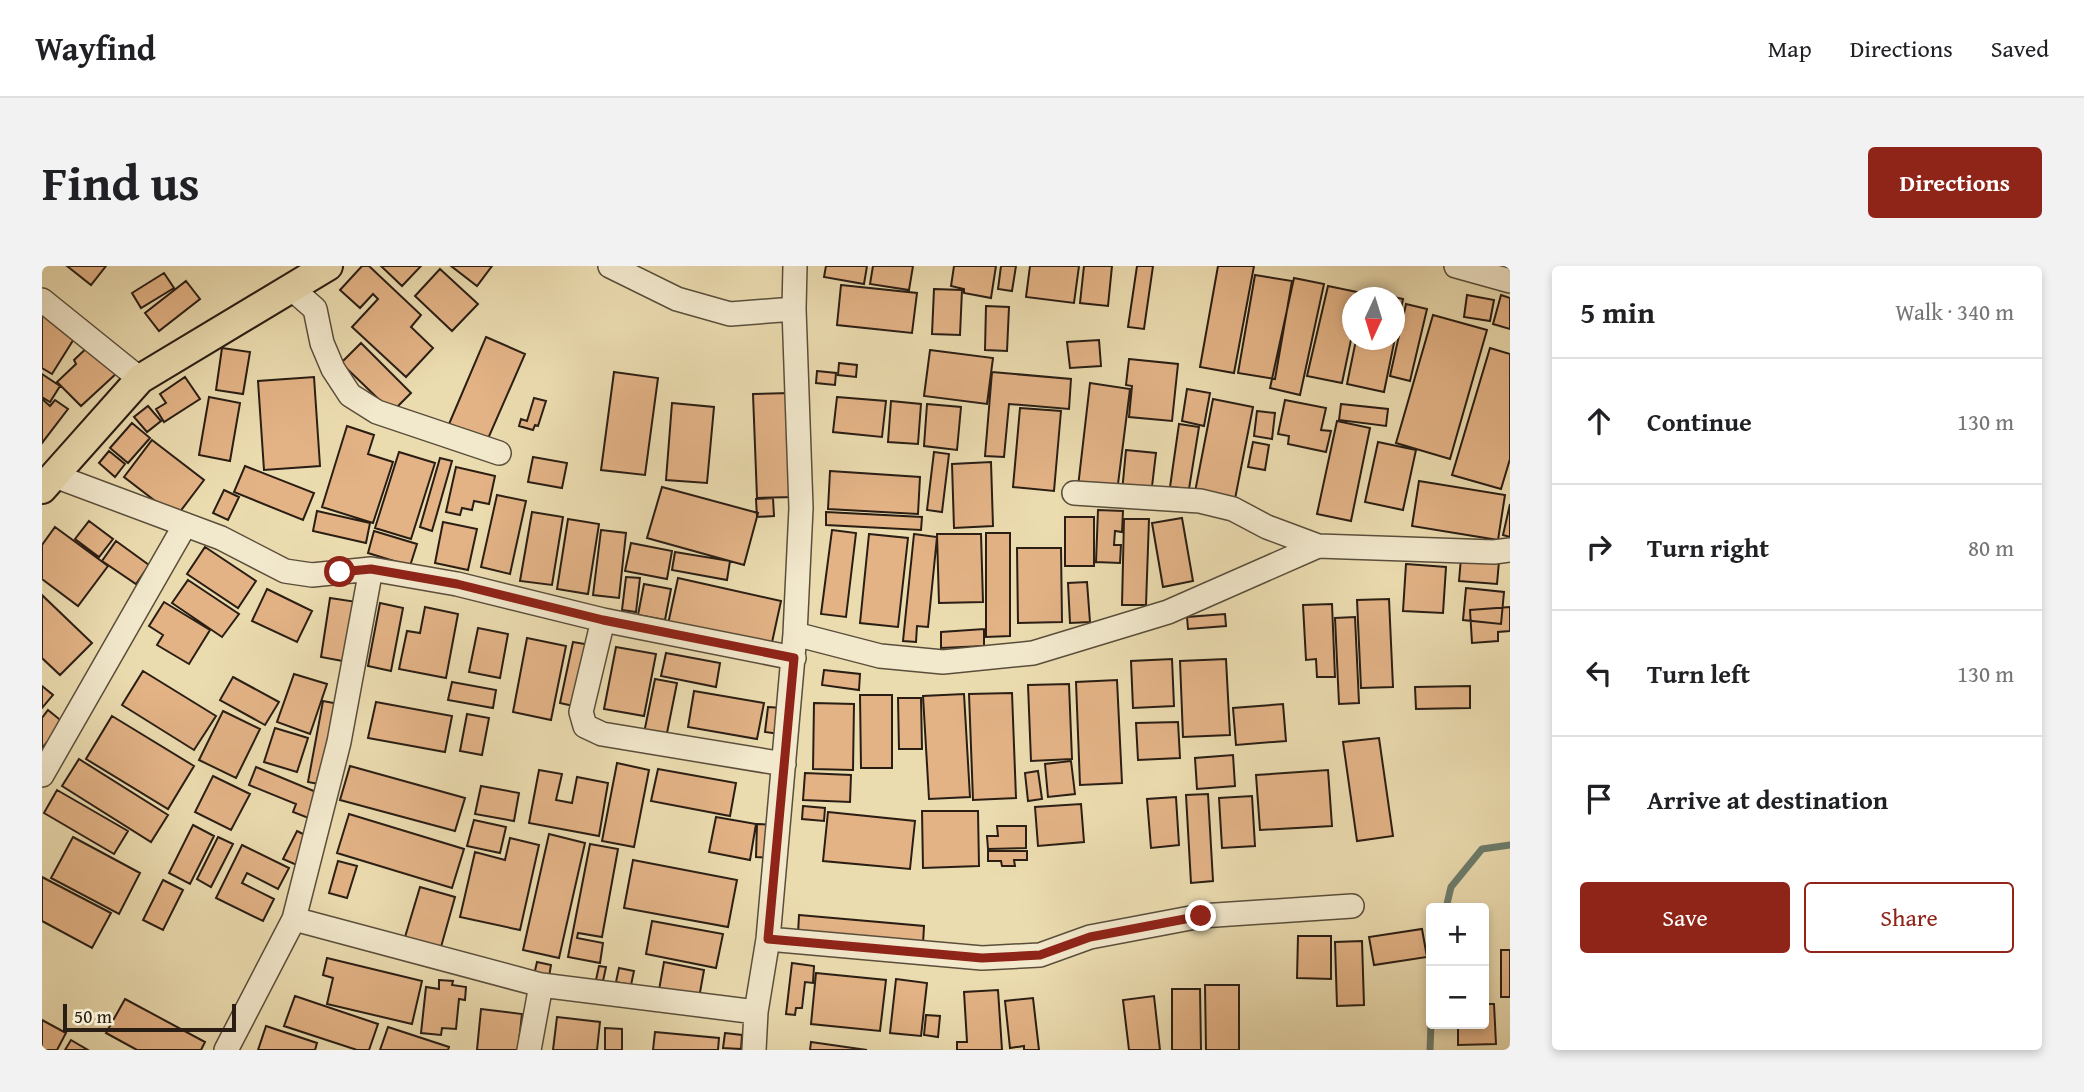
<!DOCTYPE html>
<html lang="en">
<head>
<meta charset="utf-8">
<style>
  :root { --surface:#fff; --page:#f2f2f2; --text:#202124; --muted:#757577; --line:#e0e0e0; --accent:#8f2418 }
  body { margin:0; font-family:"Gentium Book Plus",serif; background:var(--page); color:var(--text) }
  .controls { position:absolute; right:21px; bottom:21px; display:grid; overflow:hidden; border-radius:7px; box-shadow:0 4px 10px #0003 }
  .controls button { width:63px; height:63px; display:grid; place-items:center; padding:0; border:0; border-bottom:2px solid var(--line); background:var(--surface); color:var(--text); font:35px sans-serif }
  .compass { position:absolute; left:1300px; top:21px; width:63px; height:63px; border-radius:50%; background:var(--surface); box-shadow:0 4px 10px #0003; rotate:184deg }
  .scale { position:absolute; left:21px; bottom:18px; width:173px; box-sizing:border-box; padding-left:7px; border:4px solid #2a1e14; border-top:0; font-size:19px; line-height:24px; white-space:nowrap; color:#2a1e14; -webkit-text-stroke:5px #f2e8cc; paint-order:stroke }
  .stop { position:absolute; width:21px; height:21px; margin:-16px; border:5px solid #8f2418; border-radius:50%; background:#fff }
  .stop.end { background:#8f2418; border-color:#fff; box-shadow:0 2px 7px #0008 }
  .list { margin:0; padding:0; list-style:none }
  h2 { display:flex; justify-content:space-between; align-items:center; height:91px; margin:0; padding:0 28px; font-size:30px }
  h2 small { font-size:23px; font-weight:400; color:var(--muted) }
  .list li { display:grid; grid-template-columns:46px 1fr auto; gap:21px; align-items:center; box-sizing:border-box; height:126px; padding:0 28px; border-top:2px solid var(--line) }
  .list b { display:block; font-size:26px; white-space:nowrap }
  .list em { font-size:23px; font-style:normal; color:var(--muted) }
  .actions { display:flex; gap:14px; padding:21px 28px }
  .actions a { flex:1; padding:16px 0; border:2px solid var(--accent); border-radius:7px; text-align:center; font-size:24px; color:var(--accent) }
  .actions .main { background:var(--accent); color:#fff }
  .icon { flex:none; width:38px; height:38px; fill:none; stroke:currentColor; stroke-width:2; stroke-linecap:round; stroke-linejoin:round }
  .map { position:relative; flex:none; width:1468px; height:784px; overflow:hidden; border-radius:7px }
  header { display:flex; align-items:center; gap:42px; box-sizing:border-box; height:98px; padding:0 35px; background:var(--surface); border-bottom:2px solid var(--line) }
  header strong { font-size:33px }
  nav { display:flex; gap:38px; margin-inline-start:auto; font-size:24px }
  .intro { display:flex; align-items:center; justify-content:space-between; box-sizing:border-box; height:168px; padding:0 42px }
  h1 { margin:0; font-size:49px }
  .button { padding:18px 32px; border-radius:7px; background:var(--accent); color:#fff; font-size:24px; font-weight:700 }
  main { display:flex; gap:42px; padding:0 42px }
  aside { flex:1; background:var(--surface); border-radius:7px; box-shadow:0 4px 10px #0003 }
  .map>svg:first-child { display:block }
</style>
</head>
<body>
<header>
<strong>Wayfind</strong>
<nav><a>Map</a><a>Directions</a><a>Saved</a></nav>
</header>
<div class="intro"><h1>Find us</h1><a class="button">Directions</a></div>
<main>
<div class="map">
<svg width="1468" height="784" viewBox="0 0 1468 784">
  <rect width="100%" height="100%" fill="#ebdcb0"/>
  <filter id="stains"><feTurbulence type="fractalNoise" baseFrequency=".00286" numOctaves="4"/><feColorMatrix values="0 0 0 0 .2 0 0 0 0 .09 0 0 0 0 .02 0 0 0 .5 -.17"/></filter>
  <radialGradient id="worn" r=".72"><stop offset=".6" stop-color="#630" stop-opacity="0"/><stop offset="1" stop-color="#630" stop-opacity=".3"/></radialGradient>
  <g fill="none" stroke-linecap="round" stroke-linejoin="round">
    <path stroke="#6d7d6d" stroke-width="7" d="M1404 642 1409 621 1440 583 1468 579
      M1388 784 1389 758"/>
  </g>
  <path fill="#e3b386" stroke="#2a1e14" stroke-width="2" d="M25 0H64L49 19Z
    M320 0H327L379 49 369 61 391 82 364 111 310 61 336 33 331 28 318 42 298 24Z
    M339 0H379L360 20Z
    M409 0H450L435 20Z
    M784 0H825L822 18 782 11Z
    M831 0H871L867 24 828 18Z
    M912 0H954L949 32 922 27V23L909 20Z
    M959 0H974L970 25 956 23Z
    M988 0H1037L1032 37 984 31Z
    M1042 0H1070L1066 40 1038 37Z
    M1095 0H1111L1102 63 1086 61Z
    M1176 0H1212L1192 107 1158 101Z
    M398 3 436 38 410 65 373 30Z
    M122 7 132 22 99 42 90 27Z
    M1213 9 1250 15 1233 113 1196 107Z
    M1252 12 1282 18 1258 129 1228 122Z
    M144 15 158 33 117 65 103 47Z
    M799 19 875 27 870 67 795 59Z
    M1286 20 1320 27 1319 32H1310V69L1300 117 1265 110Z
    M892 23 920 24 918 69 890 68Z
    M1324 25 1361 33 1342 126 1305 118 1314 74H1352V32H1323Z
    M1425 29 1452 34 1448 55 1422 51Z
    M1459 29 1468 32V63L1451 58Z
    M1364 38 1385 43 1368 115 1348 110Z
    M944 40 967 41 965 85 943 84Z
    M0 47 35 68 10 108 0 102Z
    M1391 49 1445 64 1408 193 1354 177Z
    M444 71 483 88 445 175 407 158Z
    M1057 74 1059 100 1028 102 1025 76Z
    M319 77 369 127 350 146 299 97Z
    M49 78 76 106 39 140 15 116 34 98 32 94Z
    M180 82 208 86 201 128 174 124Z
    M1448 82 1468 88V193L1459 223 1410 209Z
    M888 84 951 92 945 138 882 130Z
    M1087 93 1136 98 1130 155 1087 151 1090 120 1084 119Z
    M797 97 815 99 814 111 796 109Z
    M775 105 794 107 793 119 774 117Z
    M572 106 616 112 603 209 559 204Z
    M950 106 1029 113 1027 143 967 138 962 191 943 190Z
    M0 108 18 120 8 136 0 131Z
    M143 111 158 133 122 156 114 143 124 137 118 128Z
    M272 111 278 200 222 204 216 115Z
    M1048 117 1088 123 1075 226 1036 221Z
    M1145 123 1168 127 1162 160 1140 155Z
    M747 127 752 231 715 232 711 128Z
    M167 131 198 137 188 195 157 189Z
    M795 131 844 135 840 171 791 166Z
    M492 132 504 135 496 160 493 159 491 164 477 160 479 153 485 155Z
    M0 133 8 140 13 134 26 143 0 177Z
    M1171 133 1211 141 1193 233 1153 226Z
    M1243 134 1284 142 1279 164 1289 165 1284 186 1246 178 1247 170 1236 168Z
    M849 135 879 138 876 178 846 176Z
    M630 137 672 141 665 217 624 214Z
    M885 138 919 141 915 184 882 180Z
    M1299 138 1346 143 1344 160 1297 154Z
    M106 140 119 155 105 166 92 151Z
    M978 142 1019 145 1012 225 971 221Z
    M1215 145 1233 147 1230 173 1212 170Z
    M1295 155 1328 162 1309 255 1275 248Z
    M90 157 108 172 86 197 68 182Z
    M1137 158 1157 161 1147 223 1128 221Z
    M305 160 332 169 326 188 351 196 331 257 280 241Z
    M110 174 162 214 134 251 82 211Z
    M1211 176 1227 179 1223 204 1206 201Z
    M1336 176 1374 184 1361 244 1323 236Z
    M1084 184 1114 187 1109 229 1080 226Z
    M67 185 83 198 73 211 57 197Z
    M357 186 393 197 369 273 333 262Z
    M892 186 907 188 900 246 885 244Z
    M491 191 525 197 520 222 486 216Z
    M398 192 410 195 390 265 378 261Z
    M949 196 951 260 912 262 910 198Z
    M203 200 272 227 261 254 192 226Z
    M414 201 453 210 447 238 432 235 430 244 420 242 418 249 404 246Z
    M788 205 878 211 876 248 786 243Z
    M1377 215 1463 229 1456 274 1370 260Z
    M620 221 716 247 702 299 605 272Z
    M182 224 197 231 186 254 171 247Z
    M455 229 484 235 468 308 439 301Z
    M731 232 732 250 715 251 714 233Z
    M1468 238V271L1461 269Z
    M1056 244 1081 245 1080 266 1073 265 1072 279H1079L1078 297 1054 296Z
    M275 245 328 257 324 277 271 265Z
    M490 246 521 251 510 319 478 315Z
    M784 246 880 251 879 264 784 259Z
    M1023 251H1052V300H1023Z
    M1140 252 1151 315 1121 321 1110 257Z
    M526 253 557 258 546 328 515 323Z
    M1082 253H1107L1104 339H1080Z
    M47 255 71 273 57 291 33 273Z
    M401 256 435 263 426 304 393 297Z
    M13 261 66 300 36 340 0 313V279Z
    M559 264 584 267 577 332 551 329Z
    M790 264 814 267 804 351 779 348Z
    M332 265 375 278 368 300 326 287Z
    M944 267H968V370L944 371Z
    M827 268 866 272 856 361 818 357Z
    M872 268 895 271 886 361 875 360 874 376 861 375Z
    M895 268H939L941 336 897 337Z
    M74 275 107 299 94 318 60 295Z
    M589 277 630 285 625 313 583 305Z
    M163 281 214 315 196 342 145 308Z
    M975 282H1019L1020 356 976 357Z
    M633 286 688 295 685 314 630 304Z
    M1419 292 1457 295 1455 318 1417 315Z
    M1364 298 1404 301 1401 347 1361 345Z
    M584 311 598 312 594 346 580 344Z
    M636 312 739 335 729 381 626 358Z
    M146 314 197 348 180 371 130 337Z
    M1045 316 1048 356 1028 357 1026 317Z
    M602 318 629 323 623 354 596 349Z
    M1424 322 1462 326 1459 358 1421 354Z
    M225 323 270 345 255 376 210 355Z
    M0 329 50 377 18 409 0 392Z
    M288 332 315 336 306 396 279 391Z
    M1347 333 1351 421 1319 422 1315 334Z
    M122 336 168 364 147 398 115 379 121 369 107 360Z
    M338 337 361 342 349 405 326 400Z
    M1290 338 1293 411H1275L1274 393 1264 394 1261 339Z
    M383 341 416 348 404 412 357 403 365 365 378 367Z
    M1468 341V365L1456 366V375L1430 377 1428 344Z
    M1183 348 1184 360 1146 363 1145 351Z
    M1313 351 1317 437 1297 438 1293 352Z
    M436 362 466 368 458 412 427 406Z
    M942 363V380L899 382V366Z
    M485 372 524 380 509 454 471 446Z
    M531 376 549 379 536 441 518 437Z
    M574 381 614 388 602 450 562 443Z
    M624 387 678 397 674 421 619 410Z
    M1130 393 1132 440 1091 442 1089 395Z
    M1184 393 1188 469 1141 471 1138 395Z
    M782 404 818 408 817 424 780 419Z
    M101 405 174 450 152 484 80 439Z
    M252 408 285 418 268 468 235 456Z
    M191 411 237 436 223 459 178 434Z
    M613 413 635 417 623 477 601 472Z
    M1075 414 1080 517 1038 519 1034 416Z
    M410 416 454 424 451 442 406 434Z
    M1027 418 1030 493 989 495 986 419Z
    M0 420 11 429 0 442Z
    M1428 420V442L1374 443 1373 421Z
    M652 425 722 437 715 473 646 461Z
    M970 427 974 532 931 534 927 428Z
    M922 428 928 531 887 533 881 430Z
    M818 429H850V502H819Z
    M856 432H879L880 483H857Z
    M281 435 297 438 282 519 266 516Z
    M334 436 410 450 403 486 326 472Z
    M772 437 812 438 811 504 771 503Z
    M1241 438 1244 475 1194 479 1191 442Z
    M726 441 740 442 738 468 723 466Z
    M6 444 22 457 0 482V452Z
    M181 445 218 463 194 512 157 494Z
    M425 448 447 452 440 489 418 485Z
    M70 450 152 500 126 543 44 493Z
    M1136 456 1138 492 1096 494 1094 457Z
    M233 462 266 472 255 506 222 496Z
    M1337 472 1351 570 1315 575 1301 476Z
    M1191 489 1193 520 1155 523 1153 492Z
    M37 493 126 549 109 576 20 520Z
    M1029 495 1033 528 1006 531 1003 498Z
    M575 497 607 504 592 581 560 575Z
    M308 500 423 532 413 565 298 534Z
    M214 501 279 528 269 553 251 546 254 538 207 519Z
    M616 503 694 517 688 550 609 535Z
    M497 504 520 508 514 534 530 537 535 511 566 517 557 570 487 557Z
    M1286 504 1290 560 1218 564 1214 509Z
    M996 505 1000 533 986 535 983 507Z
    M763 507 809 509 808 536 761 534Z
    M171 510 208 528 189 564 153 546Z
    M439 520 477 527 472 555 433 548Z
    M15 524 86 565 72 588 2 547Z
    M1166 528 1171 615 1149 617 1144 529Z
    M1210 530 1213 580 1180 582 1177 532Z
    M1134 531 1137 579 1109 582 1105 533Z
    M1039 538 1042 576 996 580 993 541Z
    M761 540 783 542 782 555 760 553Z
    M880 545H936L937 600 881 602Z
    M786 546 873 555 868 603 781 595Z
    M307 548 422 583 410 622 295 587Z
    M674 551 714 558 708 594 667 586Z
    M432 554 464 561 458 587 425 580Z
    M715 558 734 559 732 592 714 591Z
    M151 559 172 570 148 618 127 607Z
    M955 560H984V582L946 583 945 570H956Z
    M255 565 271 573 257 600 241 593Z
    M507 568 543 577 517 692 481 684Z
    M31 571 98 607 77 648 9 612Z
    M176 571 191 578 169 621 155 613Z
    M468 572 497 579 478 664 418 651 433 586 463 594Z
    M548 578 576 583 560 671 536 667 535 672 561 677 558 697 526 691Z
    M200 579 247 602 236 623 205 607 200 617 232 633 221 655 174 632Z
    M946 585H985V594H972L973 600H960L959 595H946Z
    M591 594 695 614 686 661 582 642Z
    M296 595 315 600 305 632 287 627Z
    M0 611 69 647 50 682 0 655Z
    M121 614 141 624 121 664 101 654Z
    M378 621 413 631 399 681 363 671Z
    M757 649 882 660 881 678 756 668Z
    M610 655 681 668 674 702 604 688Z
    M1380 663 1385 691 1332 699 1327 671Z
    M1256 670H1289V713L1255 712Z
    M1320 675 1322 739 1295 740 1293 676Z
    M1459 684H1468V731H1459Z
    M285 692 380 715 370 758 285 738 291 712 281 709Z
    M495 696 509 699 507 711 492 709Z
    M622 696 662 704 657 732 617 724Z
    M750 697 772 700 771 717 763 716 760 742H754L753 749 744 748Z
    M557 700 564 701 561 715 554 714Z
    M577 702 592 705 589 719 574 716Z
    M774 707 844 714 838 765 769 758Z
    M854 713 885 717 879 770 848 767Z
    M397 714 411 715 410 719 424 721 423 734 417 733 414 763 400 762 399 769 379 767 384 721 397 723Z
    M1163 719H1197V784H1164Z
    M1130 723H1158L1159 784H1130Z
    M956 724 960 784H915V776H925L922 726Z
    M253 730 336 758 327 784H315L242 760Z
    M1112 730 1118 784H1087L1081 734Z
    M991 732 997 784H982V780L968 782 963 735Z
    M83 733 163 776 159 784H95L64 767Z
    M1442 738H1452L1454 778 1416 779V758H1442Z
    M439 743 480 748 476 784H435Z
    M884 749 898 750 896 771 882 769Z
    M515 751 558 756 555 784H511Z
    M0 754 24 767 15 784H0Z
    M224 760 275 777 273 784H216Z
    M346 761 407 781 406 784H338Z
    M563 762 580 763V784H563Z
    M613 766 677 772 676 784H611Z
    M683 767 700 769 699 783 681 782Z
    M29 774 46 784H23Z
    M769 776 825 784H768Z"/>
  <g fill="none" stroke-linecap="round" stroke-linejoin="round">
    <g stroke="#5a4e3b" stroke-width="26">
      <path id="minor" d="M568 0 635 33 688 48 752 43
        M1414 0 1468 15
        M249 22 273 43 280 77 291 103 308 129 335 146 457 187
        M0 34 98 113
        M13 210 179 272 243 305 270 309 329 303 415 318 561 354 752 392
        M1032 227 1158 235 1191 243 1225 261 1276 280
        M561 354 539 446 543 460 560 468 742 498
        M753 368 838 390 901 396 991 387 1126 346 1276 280 1452 286 1468 284
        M0 509 143 259
        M252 653 499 719 714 746
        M726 673 940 692 998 689 1048 671 1159 650 1310 640
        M184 784 252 653 297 476 329 303
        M487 784 499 719
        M712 784 714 746 726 673 753 368 759 242 752 43 753 0"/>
    </g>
    <g stroke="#2a1e14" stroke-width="32">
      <path id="major" d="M0 223 98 113 286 0"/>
    </g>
    <use href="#minor" stroke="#f2e8cc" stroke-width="23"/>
    <use href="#major" stroke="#ebdcb0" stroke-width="28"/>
  </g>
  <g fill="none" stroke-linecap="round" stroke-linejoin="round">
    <path stroke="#8f2418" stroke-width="9" d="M298 306 329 303 415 318 561 354 752 392 726 673 940 692 998 689 1048 671 1159 650"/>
  </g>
  <rect width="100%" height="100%" filter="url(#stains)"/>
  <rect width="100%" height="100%" fill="url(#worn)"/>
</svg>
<div class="controls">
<button>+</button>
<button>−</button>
</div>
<svg class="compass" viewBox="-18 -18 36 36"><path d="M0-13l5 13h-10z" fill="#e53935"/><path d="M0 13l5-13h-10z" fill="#757577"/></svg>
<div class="scale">50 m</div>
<div class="stop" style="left:298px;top:306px"></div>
<div class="stop end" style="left:1159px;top:650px"></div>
</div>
<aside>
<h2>5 min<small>Walk · 340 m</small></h2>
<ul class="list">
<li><svg class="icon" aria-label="ahead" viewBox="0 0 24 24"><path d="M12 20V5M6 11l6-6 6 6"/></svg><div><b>Continue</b></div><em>130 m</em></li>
<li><svg class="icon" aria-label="right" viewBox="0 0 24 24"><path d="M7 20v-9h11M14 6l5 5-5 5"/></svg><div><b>Turn right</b></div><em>80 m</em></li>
<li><svg class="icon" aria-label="left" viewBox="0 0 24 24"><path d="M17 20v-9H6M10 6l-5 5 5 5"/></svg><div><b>Turn left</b></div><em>130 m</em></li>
<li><svg class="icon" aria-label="arrive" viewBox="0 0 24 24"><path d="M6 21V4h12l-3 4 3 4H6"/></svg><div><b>Arrive at destination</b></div></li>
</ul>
<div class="actions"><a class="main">Save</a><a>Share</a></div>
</aside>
</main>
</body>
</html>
